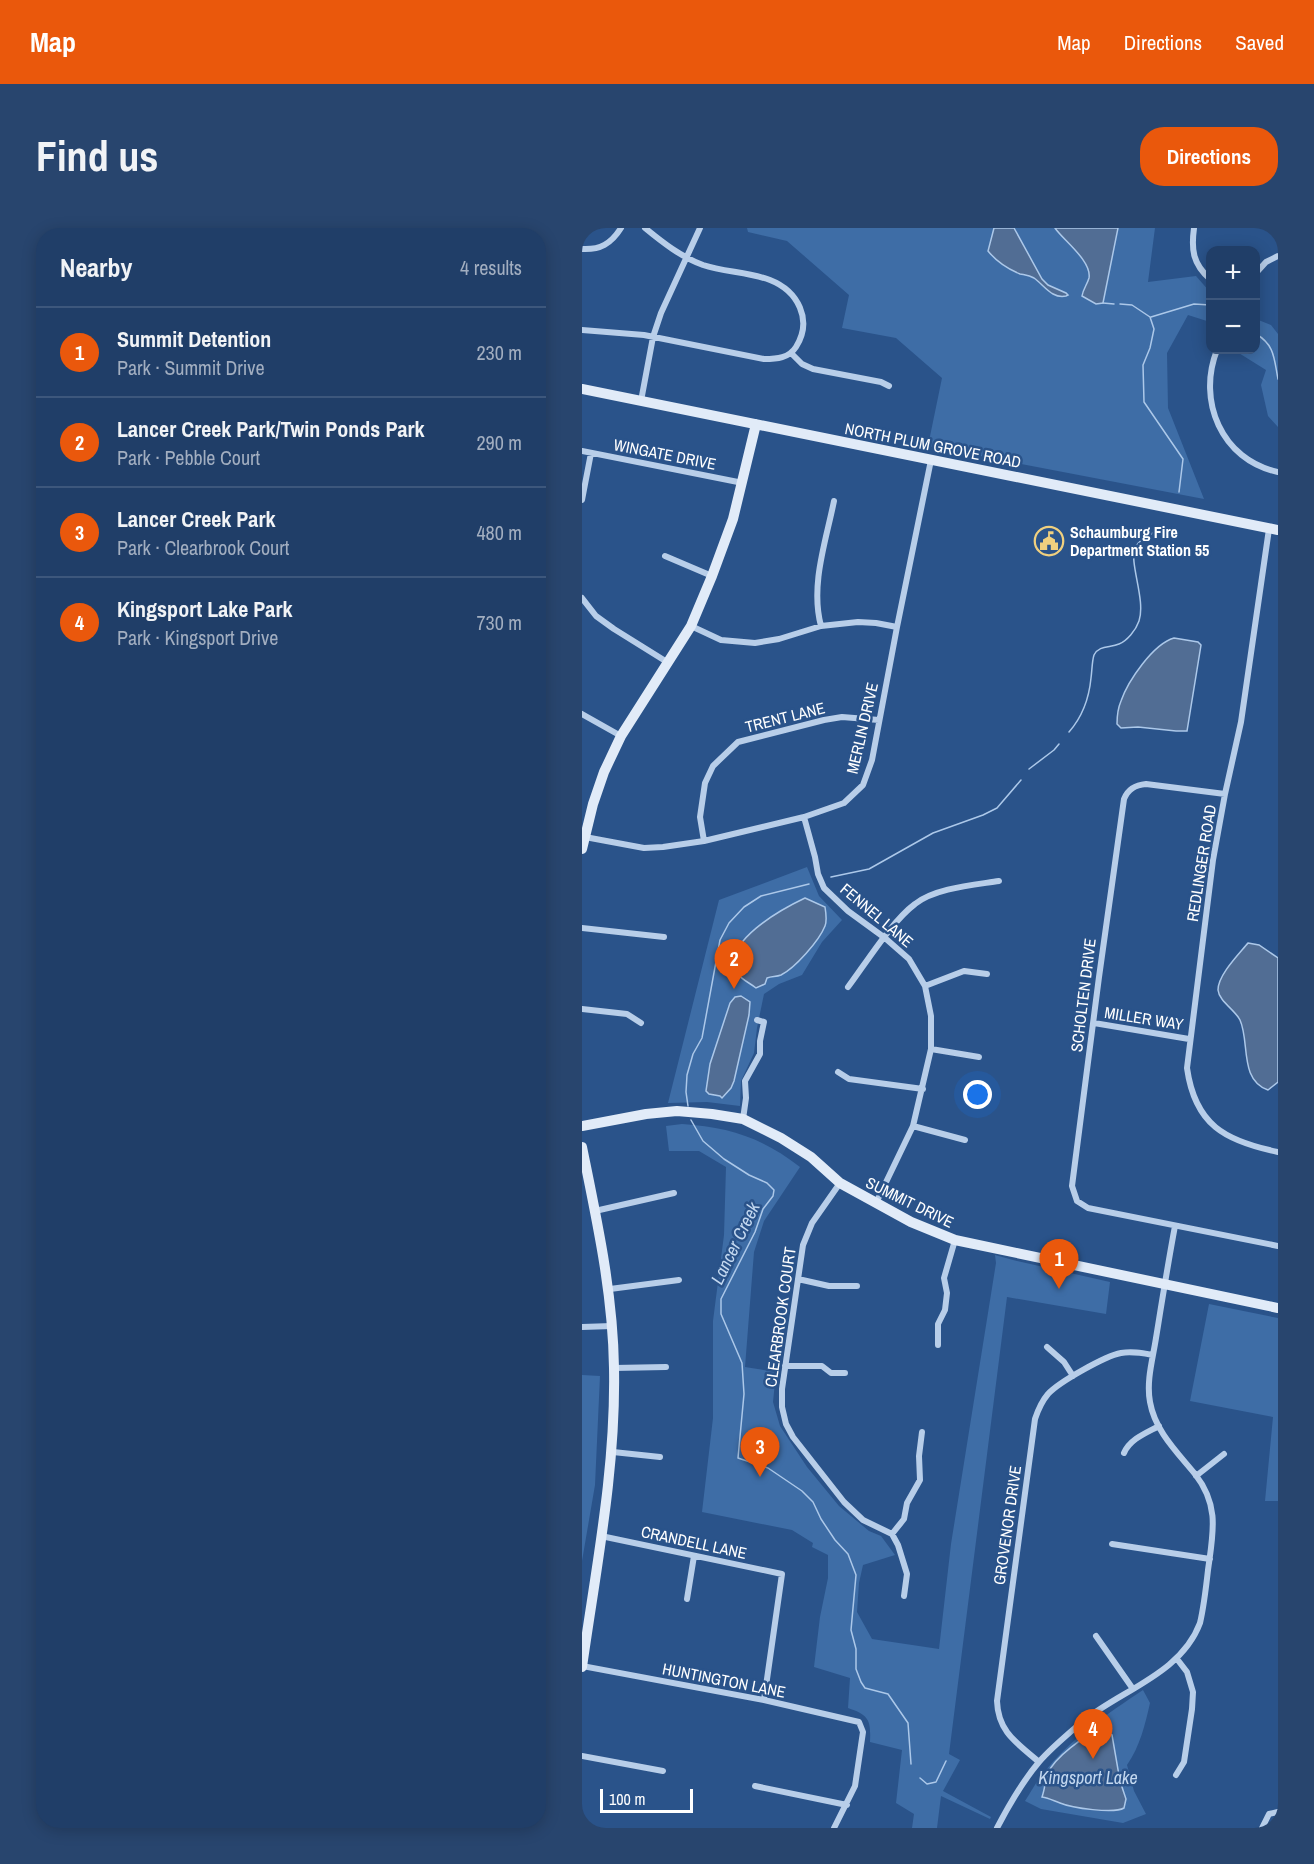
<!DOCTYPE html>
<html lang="en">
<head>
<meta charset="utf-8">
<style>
  :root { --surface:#203e68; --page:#28456e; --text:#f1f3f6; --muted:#a2aec0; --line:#3d577c; --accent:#ea580c }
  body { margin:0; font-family:"Archivo Narrow",sans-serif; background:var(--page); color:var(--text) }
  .controls { position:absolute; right:18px; top:18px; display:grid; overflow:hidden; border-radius:12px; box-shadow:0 3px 15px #0003 }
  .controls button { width:54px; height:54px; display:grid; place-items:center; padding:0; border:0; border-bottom:2px solid var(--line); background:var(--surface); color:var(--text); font:30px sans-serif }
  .scale { position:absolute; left:18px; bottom:15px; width:93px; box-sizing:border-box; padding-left:6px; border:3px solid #fff; border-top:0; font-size:16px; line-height:21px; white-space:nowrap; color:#fff; -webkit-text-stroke:4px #2a538a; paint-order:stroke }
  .you { position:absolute; left:396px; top:867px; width:21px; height:21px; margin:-15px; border:4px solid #fff; border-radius:50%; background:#1a73e8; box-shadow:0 0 0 9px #1a73e833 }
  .badge { display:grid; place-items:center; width:39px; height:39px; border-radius:50%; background:var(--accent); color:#fff; font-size:20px; font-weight:700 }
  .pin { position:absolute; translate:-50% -50px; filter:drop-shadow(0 2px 3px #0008) }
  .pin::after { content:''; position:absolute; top:32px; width:21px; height:18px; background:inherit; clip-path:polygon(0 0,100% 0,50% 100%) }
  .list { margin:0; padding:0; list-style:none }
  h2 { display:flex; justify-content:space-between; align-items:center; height:78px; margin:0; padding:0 24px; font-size:26px }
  h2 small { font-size:20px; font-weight:400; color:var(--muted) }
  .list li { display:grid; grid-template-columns:39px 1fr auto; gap:18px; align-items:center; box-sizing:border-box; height:90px; padding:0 24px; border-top:2px solid var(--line) }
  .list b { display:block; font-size:22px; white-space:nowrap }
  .list p { margin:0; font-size:20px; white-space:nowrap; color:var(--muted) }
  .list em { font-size:20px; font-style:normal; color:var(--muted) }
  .map { position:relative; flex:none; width:696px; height:1600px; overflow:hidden; border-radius:24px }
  header { display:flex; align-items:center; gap:36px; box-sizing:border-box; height:84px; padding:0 30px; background:var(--accent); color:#fff }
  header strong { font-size:28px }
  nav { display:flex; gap:33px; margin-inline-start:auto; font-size:21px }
  .intro { display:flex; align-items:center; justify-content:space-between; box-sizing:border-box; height:144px; padding:0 36px }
  h1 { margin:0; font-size:42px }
  .button { padding:15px 27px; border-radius:24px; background:var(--accent); color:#fff; font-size:21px; font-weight:700 }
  main { display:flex; gap:36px; padding:0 36px }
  aside { flex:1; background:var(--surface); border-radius:24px; box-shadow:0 3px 15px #0003 }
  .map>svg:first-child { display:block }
</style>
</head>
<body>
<header>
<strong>Map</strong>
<nav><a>Map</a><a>Directions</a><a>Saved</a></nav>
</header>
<div class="intro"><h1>Find us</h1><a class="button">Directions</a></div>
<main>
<aside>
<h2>Nearby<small>4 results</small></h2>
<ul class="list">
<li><span class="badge">1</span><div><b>Summit Detention</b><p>Park · Summit Drive</p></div><em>230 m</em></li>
<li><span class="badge">2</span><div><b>Lancer Creek Park/Twin Ponds Park</b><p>Park · Pebble Court</p></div><em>290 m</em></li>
<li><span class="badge">3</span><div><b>Lancer Creek Park</b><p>Park · Clearbrook Court</p></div><em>480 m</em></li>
<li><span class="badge">4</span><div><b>Kingsport Lake Park</b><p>Park · Kingsport Drive</p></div><em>730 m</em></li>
</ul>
</aside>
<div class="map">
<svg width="696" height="1600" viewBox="0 0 696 1600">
  <rect width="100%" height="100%" fill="#2a538a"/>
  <path fill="#3e6da6" d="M165 0H573L566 54 614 48 628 64V94L606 87 585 125 586 180 622 271 346 218 360 150 314 110 260 100 267 67 205 13 166 4Z
    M674 91 689 97 696 106V199L686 188 679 157 684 142 652 122H674Z
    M225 639 237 668 260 692 240 714 220 747 197 756 182 766 175 800 172 825 159 853 158 878 125 874 86 875 137 672Z
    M100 896C147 899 181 910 218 939L182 993 172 1024 163 1139 194 1144 191 1174 198 1198 225 1239 257 1278 287 1303 299 1308 313 1327 281 1337 277 1355 275 1384 290 1411 357 1421 369 1316 414 1035 413 1027 431 1032 528 1054 524 1086 425 1069 367 1526 378 1532 361 1563 409 1589 408 1591 359 1568 355 1600H330L332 1586 314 1575 320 1522 288 1514C289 1492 287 1487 266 1480L268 1450 232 1439 238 1389 246 1350V1327L230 1319 231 1315 210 1302 120 1284 131 1190V1093L142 1007 144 939 117 923H87L84 898Z
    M627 1076 696 1090V1273H683L691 1189 608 1173Z
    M0 1147 18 1148 13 1257 0 1333Z
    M561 1462 568 1475C563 1497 558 1518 545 1537L552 1563 564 1586 541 1595 459 1581 443 1573C449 1564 454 1554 461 1546 488 1511 525 1486 561 1462Z"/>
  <path fill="#516d94" stroke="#acc8e9" stroke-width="1.5" d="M412 0H432L460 51 466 57 484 65 486 67 484 68C470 71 463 58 452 50 447 47 443 47 438 46 426 41 414 33 406 23Z
    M473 0H536L521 75 514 76 500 68C501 61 505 57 507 50 510 33 481 12 473 0Z
    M592 410 616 414 619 417 605 503H594L556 499 539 500 535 496C535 488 536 480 539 473 546 453 571 416 592 410Z
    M223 670 243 679C244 685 245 693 243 698 237 713 213 740 199 747 194 749 190 748 185 750L183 756 174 760C168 755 160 752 156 746 136 715 202 680 223 670Z
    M666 715 677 717 696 730V854L686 862C657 852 668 814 658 792 653 782 637 773 636 762 636 747 657 726 666 715Z
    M159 768 168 774 167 787 152 853 149 860 140 870 138 868 127 866 124 863 128 836 148 775 153 769Z
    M518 1501 526 1504 530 1507 538 1553 544 1571 542 1580C532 1586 490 1580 478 1575 472 1573 467 1570 460 1569 463 1561 463 1552 466 1545 473 1529 502 1508 518 1501Z"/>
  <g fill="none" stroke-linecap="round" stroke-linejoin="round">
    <path stroke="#acc8e9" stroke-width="1.5" d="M521 75 532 76
      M538 76 550 77 568 89 572 101 568 120 561 137 562 174 601 231 597 264
      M569 89 612 76 628 77
      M674 106C693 117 692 131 696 151
      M487 504C501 488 507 471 509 450 510 443 510 433 512 427 517 417 528 420 537 416 545 413 554 402 557 393 564 372 547 335 553 320 558 309 574 305 582 297
      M447 541 472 522 477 516
      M249 649 287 641 351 605 401 587 415 580 439 552
      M106 878 104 864 105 847 111 826 120 810 138 712 147 695 162 679 179 668 227 656
      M109 892 121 913 142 931 167 947 185 955 192 962 191 968 181 981 173 1004 139 1071V1086L160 1135 162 1166 156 1230 186 1240 220 1263 231 1274 239 1291 253 1312 266 1326 274 1347 269 1402 274 1421V1441L279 1454 283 1460 306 1466 326 1495 329 1536
      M338 1550 345 1556 354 1554 364 1533"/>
    <path stroke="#b8cee9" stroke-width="6" d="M612 0C609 22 611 36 628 51
      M0 21C18 22 29 16 39 0
      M674 45 684 34 696 28
      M0 102 62 107 182 131C195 131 207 130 214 119 231 92 216 63 188 52 167 44 142 44 121 37 99 29 80 14 63 0
      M635 122C615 172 639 232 696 244
      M210 126 220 136 231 141 299 154 307 158
      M59 173 71 109 79 85 118 0
      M0 223 161 255
      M0 272 9 225
      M687 301 659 494 643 566 631 632 605 840C613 897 643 913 696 924
      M83 328 130 348
      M0 370 14 388 32 401 85 434
      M109 398 139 412 173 415 197 411 239 398 276 394 294 395 315 399
      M239 398C228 357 244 313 252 273
      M0 486 39 508
      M643 566 564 556C553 557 546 561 542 571L517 749 490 958 495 973 506 980 696 1018
      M222 589 233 629 236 646 242 660 266 683 303 710 327 731 343 758 349 788V821L331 898 294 975
      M3 609 62 620 81 619 122 613 222 589 262 575 281 557 290 532 315 399 349 232
      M122 613 118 589 123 555 131 538 156 514 242 492 260 489 297 492
      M0 700 82 709
      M343 758 382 743 405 746
      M266 759C284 735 310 693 333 676 353 660 392 657 417 653
      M0 781 45 786 59 795
      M512 795 607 811
      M349 821 397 829
      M256 844 267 851 341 861
      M161 891 164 870 163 853 178 826V813L182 794 175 792
      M331 898 383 912
      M258 955 230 995 221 1017 200 1161V1179L204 1196 211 1209 262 1274 281 1292 310 1306 316 1317 325 1346 322 1368
      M13 983 92 965
      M216 1051 247 1058H275
      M28 1061 97 1052
      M0 1099 30 1098
      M356 1117V1096L363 1082 365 1065 362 1050 373 1012
      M465 1119 482 1134 491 1148
      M203 1138H240L249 1145H263
      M32 1140 84 1139
      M31 1224 78 1229
      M542 1225C548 1211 564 1205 577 1198
      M614 1248 642 1226
      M310 1306 322 1291 325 1275 338 1252 337 1228 340 1204
      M19 1308 200 1346 182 1472
      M530 1316 628 1331
      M105 1371 112 1328
      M514 1408 551 1461
      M0 1438 182 1472 277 1494 281 1504 273 1558 252 1600
      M0 1528 81 1543
      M457 1534C435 1515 416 1504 415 1473L453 1191C456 1182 460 1173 466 1166 477 1154 523 1128 539 1125 550 1123 560 1125 571 1127
      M594 1547 602 1534 610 1481 611 1464 605 1444 595 1431
      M173 1558 265 1577
      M415 1600C427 1577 440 1554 457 1534 469 1520 486 1506 500 1494 539 1462 599 1446 618 1395 622 1378 624 1360 626 1342 631 1305 638 1278 613 1246 595 1224 573 1203 568 1174 564 1153 571 1130 574 1110 580 1073 586 1035 593 998
      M680 1600 687 1586 696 1584"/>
    <path stroke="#e1ebf8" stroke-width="10" d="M0 161 696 302
      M0 621 11 576 22 544 39 508 109 398 130 348 151 291 174 196
      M0 898 64 886 95 883 130 886 161 891 199 910 229 929 258 955 329 994 373 1012 696 1080
      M0 919C15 993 31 1065 32 1140 34 1241 14 1340 0 1439"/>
  </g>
  <defs>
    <g id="civic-ring" transform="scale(1.5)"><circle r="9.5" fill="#2a538a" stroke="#f0d07f" stroke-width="1.5"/><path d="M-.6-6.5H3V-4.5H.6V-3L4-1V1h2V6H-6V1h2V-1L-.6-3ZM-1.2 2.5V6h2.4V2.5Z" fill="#f0d07f"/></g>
  </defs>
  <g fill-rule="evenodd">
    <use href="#civic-ring" x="467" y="313"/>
  </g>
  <g text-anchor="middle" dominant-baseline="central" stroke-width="5" stroke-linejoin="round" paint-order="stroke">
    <g font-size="16" fill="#fff" stroke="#2a538a">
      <text transform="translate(351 217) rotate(11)">NORTH PLUM GROVE ROAD</text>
      <text transform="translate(83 226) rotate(11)">WINGATE DRIVE</text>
      <text transform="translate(203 489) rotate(-14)">TRENT LANE</text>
      <text transform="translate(280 500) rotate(-77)">MERLIN DRIVE</text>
      <text transform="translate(619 635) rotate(-81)">REDLINGER ROAD</text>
      <text transform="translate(295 687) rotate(40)">FENNEL LANE</text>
      <text transform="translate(501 767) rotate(-83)">SCHOLTEN DRIVE</text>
      <text transform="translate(562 790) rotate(9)">MILLER WAY</text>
      <text transform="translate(328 974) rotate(26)">SUMMIT DRIVE</text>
      <text transform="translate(198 1089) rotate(-82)">CLEARBROOK COURT</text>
      <text transform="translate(425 1297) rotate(-82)">GROVENOR DRIVE</text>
      <text transform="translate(112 1314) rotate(12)">CRANDELL LANE</text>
      <text transform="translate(142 1452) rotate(11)">HUNTINGTON LANE</text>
    </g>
    <g font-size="16" font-weight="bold" fill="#fff" stroke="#2a538a" text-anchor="start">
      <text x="488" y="304">Schaumburg Fire<tspan x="488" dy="18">Department Station 55</tspan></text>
    </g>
    <g font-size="18" font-style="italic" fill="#c3d8f0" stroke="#2a538a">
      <text transform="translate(153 1015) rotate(-64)">Lancer Creek</text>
      <text x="506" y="1549">Kingsport Lake</text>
    </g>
  </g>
</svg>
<div class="controls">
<button>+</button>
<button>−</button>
</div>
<div class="scale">100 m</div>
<div class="you"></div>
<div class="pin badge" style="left:477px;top:1061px">1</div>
<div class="pin badge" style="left:152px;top:761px">2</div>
<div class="pin badge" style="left:178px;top:1249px">3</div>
<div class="pin badge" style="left:511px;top:1531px">4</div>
</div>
</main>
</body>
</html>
